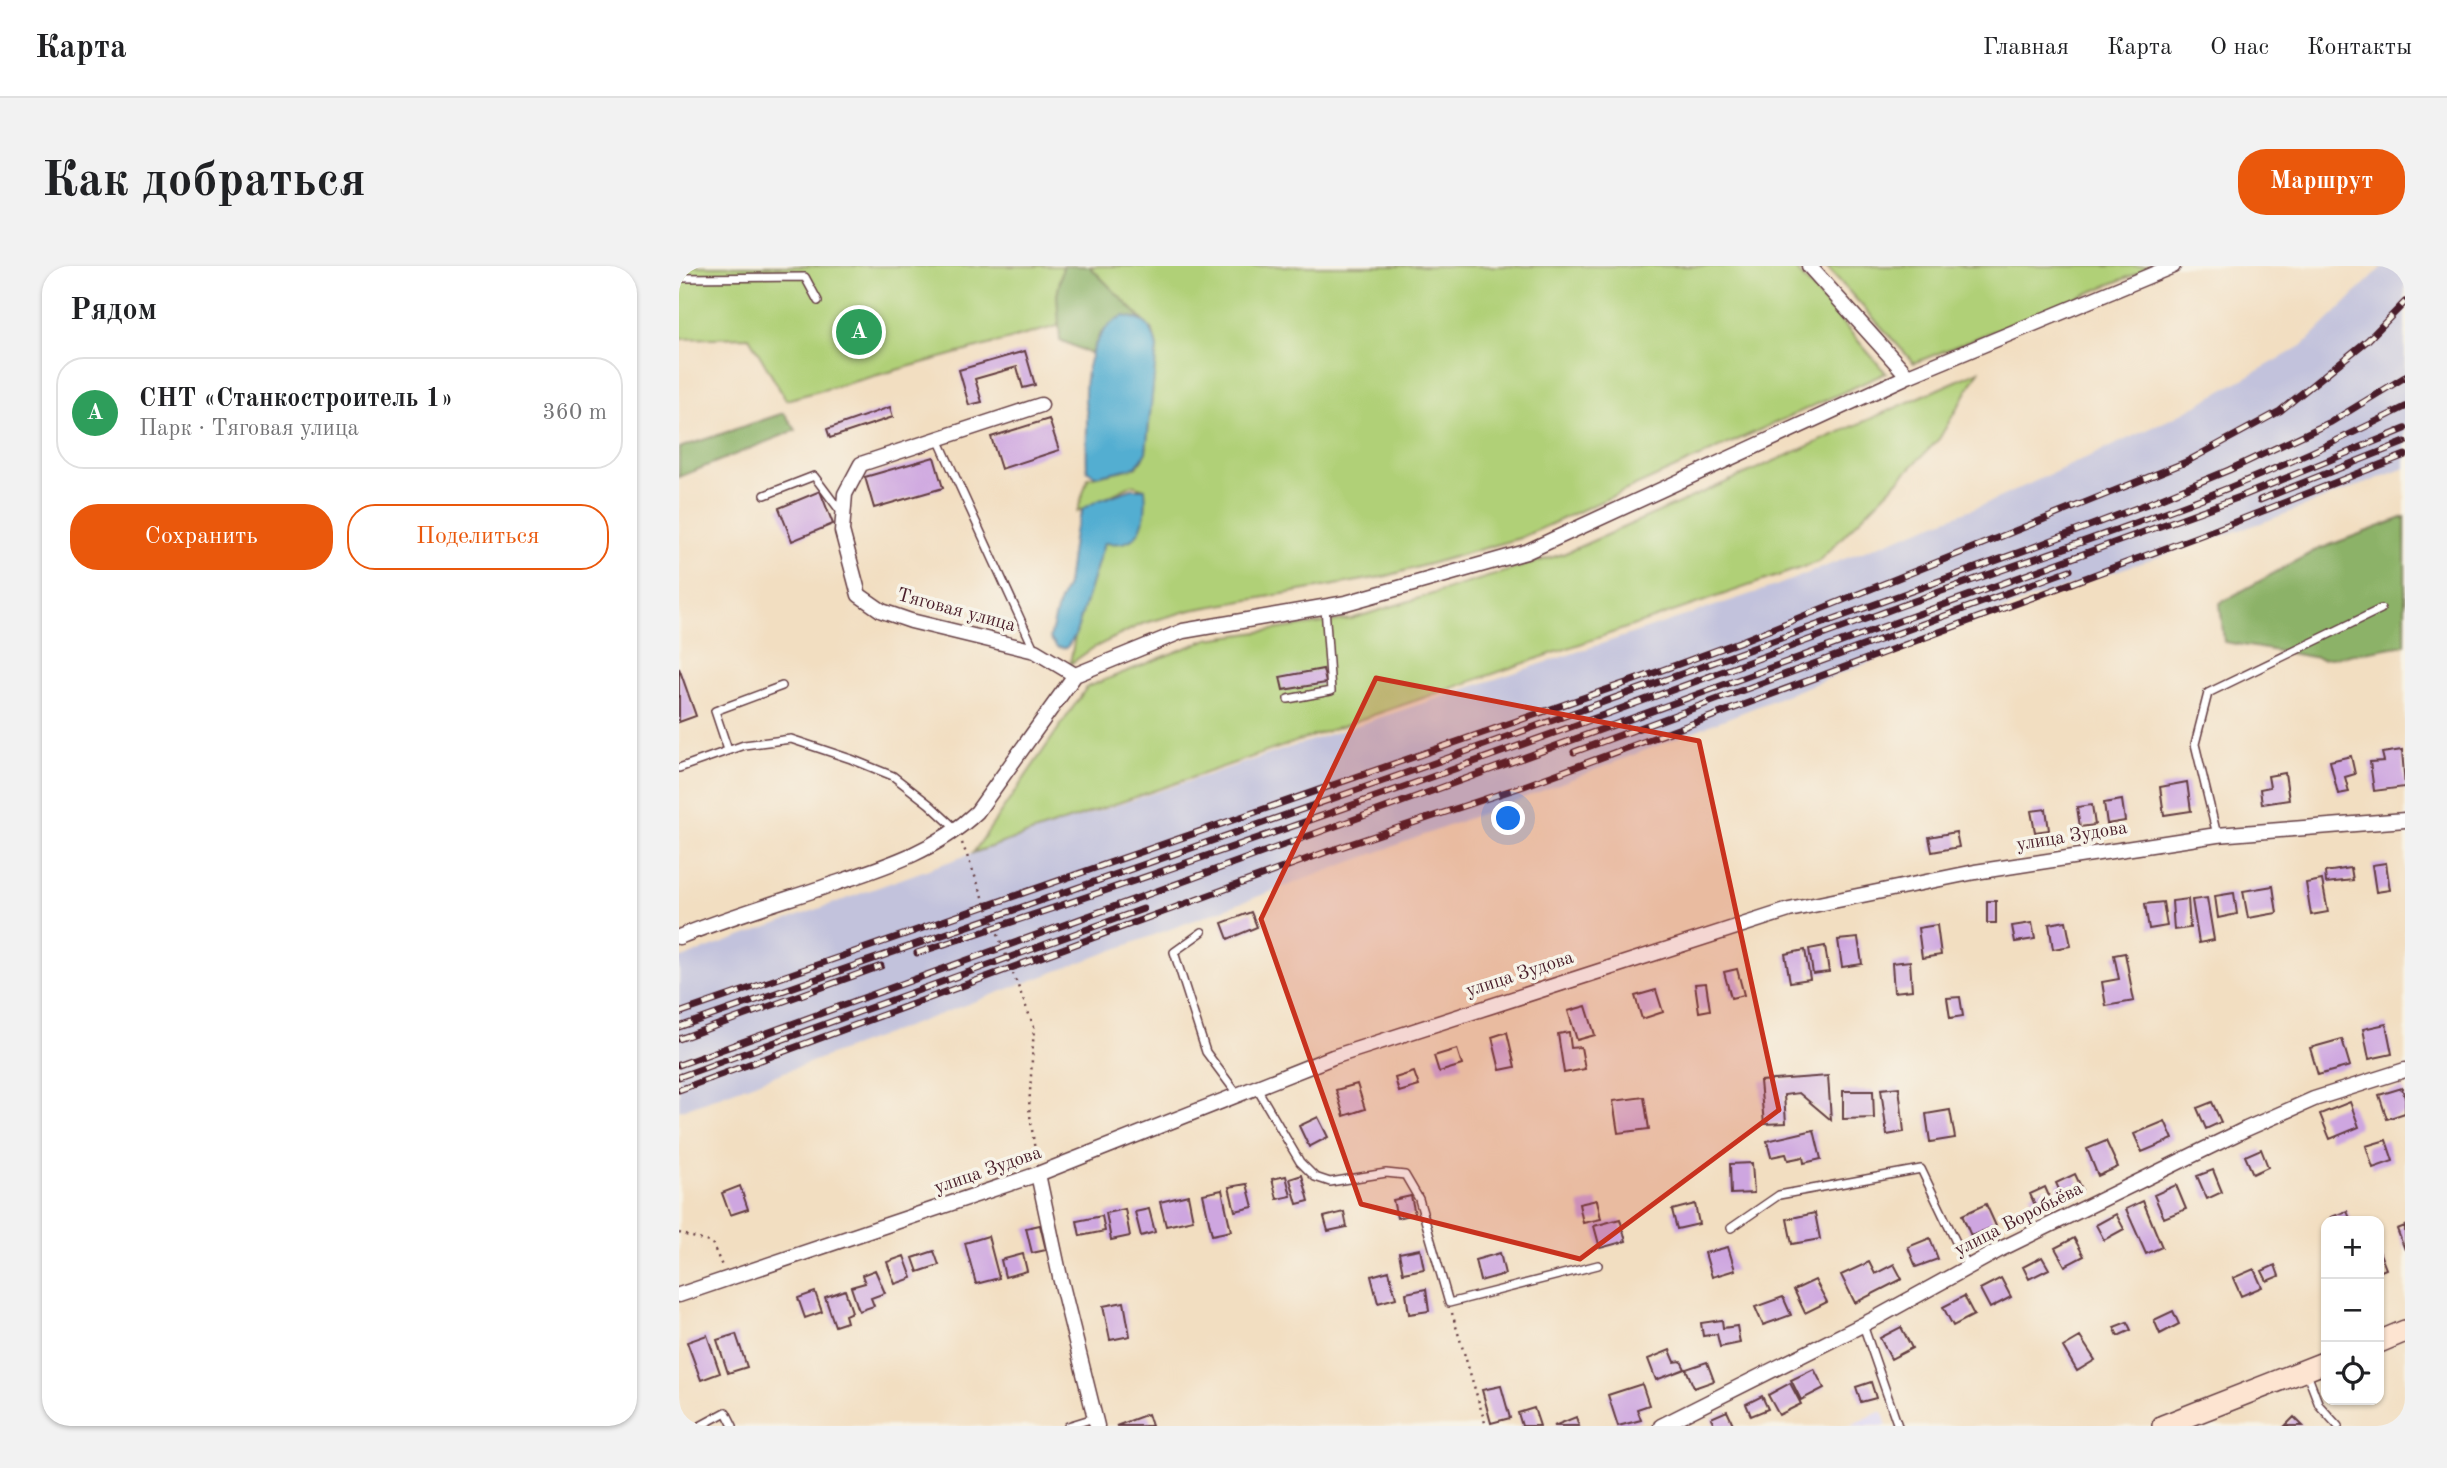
<!DOCTYPE html>
<html lang="ru">
<head>
<meta charset="utf-8">
<style>
  :root { --surface:#fff; --page:#f2f2f2; --text:#202124; --muted:#757577; --line:#e0e0e0; --accent:#ea580c }
  body { margin:0; font-family:"Old Standard TT",serif; background:var(--page); color:var(--text) }
  .controls { position:absolute; right:21px; bottom:21px; display:grid; overflow:hidden; border-radius:14px; box-shadow:0 2px 5px #0004 }
  .controls button { width:63px; height:63px; display:grid; place-items:center; padding:0; border:0; border-bottom:2px solid var(--line); background:var(--surface); color:var(--text); font:35px sans-serif }
  .you { position:absolute; left:830px; top:553px; width:24px; height:24px; margin:-18px; border:5px solid #fff; border-radius:50%; background:#1a73e8; box-shadow:0 0 0 10px #1a73e833 }
  .badge { display:grid; place-items:center; width:46px; height:46px; border-radius:50%; background:var(--accent); color:#fff; font-size:23px; font-weight:700 }
  .pin { position:absolute; translate:-50% -50%; border:4px solid #fff; box-shadow:0 2px 7px #0006 }
  .list { margin:0; padding:0; list-style:none }
  h2 { display:flex; justify-content:space-between; align-items:center; height:91px; margin:0; padding:0 28px; font-size:30px }
  h2 small { font-size:23px; font-weight:400; color:var(--muted) }
  .list li { display:grid; grid-template-columns:46px 1fr auto; gap:21px; align-items:center; box-sizing:border-box; height:112px; margin:0 14px 14px; padding:0 14px; border:2px solid var(--line); border-radius:28px }
  .list b { display:block; font-size:26px; white-space:nowrap }
  .list p { margin:0; font-size:23px; white-space:nowrap; color:var(--muted) }
  .list em { font-size:23px; font-style:normal; color:var(--muted) }
  .actions { display:flex; gap:14px; padding:21px 28px }
  .actions a { flex:1; padding:16px 0; border:2px solid var(--accent); border-radius:28px; text-align:center; font-size:24px; color:var(--accent) }
  .actions .main { background:var(--accent); color:#fff }
  .icon { flex:none; width:38px; height:38px; fill:none; stroke:currentColor; stroke-width:2; stroke-linecap:round; stroke-linejoin:round }
  .map { position:relative; flex:none; width:1726px; height:1160px; overflow:hidden; border-radius:28px }
  header { display:flex; align-items:center; gap:42px; box-sizing:border-box; height:98px; padding:0 35px; background:var(--surface); border-bottom:2px solid var(--line) }
  header strong { font-size:33px }
  nav { display:flex; gap:38px; margin-inline-start:auto; font-size:24px }
  .intro { display:flex; align-items:center; justify-content:space-between; box-sizing:border-box; height:168px; padding:0 42px }
  h1 { margin:0; font-size:49px }
  .button { padding:18px 32px; border-radius:28px; background:var(--accent); color:#fff; font-size:24px; font-weight:700 }
  main { display:flex; gap:42px; padding:0 42px }
  aside { flex:1; background:var(--surface); border-radius:28px; box-shadow:0 2px 5px #0004 }
  .map>svg:first-child { display:block }
</style>
</head>
<body>
<header>
<strong>Карта</strong>
<nav><a>Главная</a><a>Карта</a><a>О нас</a><a>Контакты</a></nav>
</header>
<div class="intro"><h1>Как добраться</h1><a class="button">Маршрут</a></div>
<main>
<aside>
<h2>Рядом<small></small></h2>
<ul class="list">
<li><span class="badge" style="background:#2e9e5b">A</span><div><b>СНТ «Станкостроитель 1»</b><p>Парк · Тяговая улица</p></div><em>360 m</em></li>
</ul>
<div class="actions"><a class="main">Сохранить</a><a>Поделиться</a></div>
</aside>
<div class="map">
<svg width="1726" height="1160" viewBox="0 0 1726 1160">
  <rect width="100%" height="100%" fill="#f7f3e8"/>
  <filter id="ink" filterUnits="userSpaceOnUse"><feTurbulence type="fractalNoise" baseFrequency=".0143" numOctaves="2"/><feDisplacementMap in="SourceGraphic" scale="14" xChannelSelector="R" yChannelSelector="G"/><feConvolveMatrix kernelMatrix="1 2 1 2 8 2 1 2 1" color-interpolation-filters="sRGB"/></filter>
  <filter id="wash" filterUnits="userSpaceOnUse"><feTurbulence type="fractalNoise" baseFrequency=".00686" numOctaves="4" result="noise"/><feDisplacementMap in="SourceGraphic" scale="28" xChannelSelector="R" yChannelSelector="G"/><feGaussianBlur stdDeviation="1.57" result="paint"/><feColorMatrix in="noise" values="0 0 0 0 0 0 0 0 0 0 0 0 0 0 0 0 0 1.4 0 .05"/><feComposite in="paint" operator="in"/></filter>
  <g filter="url(#wash)">
    <rect width="100%" height="100%" fill="#f2dec1"/>
    <path fill="#dcd6f6" d="M1203 1145 1208 1160H1169Z"/>
    <path fill="#c2c2dc" d="M1704 0H1726V202L1585 256 1352 333 834 536 0 845V693L294 587 1099 319 1313 235 1496 151 1623 80Z"/>
    <path fill="#b0d077" stroke="#7d7851" stroke-width="2" d="M0 0H389L379 60 107 134 70 71 0 73Z
      M410 0H1114L1207 107 841 272 708 310 512 344 463 358 414 382 391 398 396 370 425 277H445L466 223 453 219 398 246 409 212 458 201 467 186 478 82 474 65Z
      M1147 0H1477L1235 97Z
      M1300 105 1260 173 1139 296 294 587 408 421 529 373 672 353 884 288Z"/>
    <path fill="#8cb268" stroke="#6b684a" stroke-width="2" d="M384 0H410L463 53 445 50 421 68 412 88 381 74 378 29Z
      M105 147 117 164 0 211V182Z
      M1726 251V379L1645 393 1545 376 1541 337 1635 285Z"/>
    <path fill="#53aed1" stroke="#4e667e" stroke-width="2" d="M445 50C468 54 473 59 478 82L467 186 457 201 416 210 408 204C407 187 408 171 408 155 409 148 406 140 406 133 405 104 415 61 445 50Z
      M453 223H466C468 241 467 273 443 277 437 278 430 277 425 277L396 370 387 382 378 381 371 372 379 340 388 319 395 266 404 243 418 235Z"/>
    <g id="blocks">
      <path fill="#cea6e0" d="M346 85 356 119 344 122 338 101 296 113 303 136 290 139 280 104Z
        M211 141 214 151 151 172 148 163Z
        M370 153 380 184 322 203 312 171Z
        M255 191 264 222 195 242 186 211Z
        M141 225 154 258 113 275 100 242Z
        M0 402 17 450 0 456Z
        M644 403 647 417 604 424 601 411Z
        M1723 484 1726 521 1695 525 1691 496 1705 495 1703 487Z
        M1672 490 1676 508 1666 511 1670 526 1659 528 1651 495Z
        M1606 507 1610 534 1583 538 1581 523 1591 521 1589 510Z
        M1508 516 1512 545 1485 549 1481 521Z
        M1443 534 1446 555 1428 558 1425 537Z
        M1413 539 1416 559 1401 561 1398 541Z
        M1367 543 1370 564 1356 566 1352 545Z
        M1277 566 1280 581 1253 586 1250 571Z
        M1707 597 1711 624 1697 626 1693 599Z
        M1672 602 1674 614 1647 617 1646 606Z
        M1643 614 1649 646 1632 649 1627 617Z
        M1594 620 1598 647 1569 652 1564 625Z
        M1555 627 1558 648 1539 652 1536 630Z
        M1528 632 1535 674 1520 677 1513 634Z
        M1509 633 1511 662 1495 664 1493 635Z
        M1308 635H1317V657H1308Z
        M1484 636 1488 660 1470 663 1466 638Z
        M572 646 578 661 549 673 543 657Z
        M1387 655 1392 680 1374 683 1370 658Z
        M1353 657 1356 673 1336 676 1333 660Z
        M1258 659 1262 689 1243 692 1239 662Z
        M1179 672 1183 698 1163 701 1159 674Z
        M1146 680 1150 706 1134 708 1130 683Z
        M1126 684 1131 713 1111 716 1106 688Z
        M1446 687 1455 735 1427 740 1423 716 1440 713 1435 689Z
        M1231 695 1233 724 1215 726 1213 697Z
        M1058 703 1065 729 1052 732 1045 706Z
        M1027 717 1031 744 1020 746 1016 718Z
        M977 724 984 746 963 753 956 730Z
        M1281 731 1284 750 1271 752 1268 732Z
        M907 740 916 769 898 774 889 745Z
        M1707 758 1713 788 1690 793 1684 763Z
        M828 766 836 801 821 804 813 771Z
        M890 766 892 782 902 781 906 803 885 807 879 768Z
        M1663 773 1671 800 1639 809 1631 782Z
        M778 783 783 799 760 806 755 790Z
        M735 806 740 820 720 826 716 812Z
        M1149 810 1152 854 1120 827 1105 829 1107 857 1085 858 1081 815Z
        M678 818 686 843 665 850 657 824Z
        M1220 821 1225 866 1208 869 1202 823Z
        M1723 822 1726 832V847L1708 853 1700 829Z
        M1164 825H1194L1195 852 1164 853Z
        M965 831 970 863 939 867 934 835Z
        M1533 836 1542 856 1527 863 1518 842Z
        M1671 836 1680 861 1651 873 1641 848Z
        M1271 844 1276 872 1251 876 1247 848Z
        M639 851 649 871 630 881 620 860Z
        M1486 855 1494 873 1463 886 1455 868Z
        M1135 864 1142 893 1125 897 1124 891 1109 894 1107 888 1092 891 1088 875Z
        M1707 874 1714 895 1694 902 1687 880Z
        M1427 875 1439 901 1419 910 1408 883Z
        M1582 883 1589 901 1574 908 1566 890Z
        M340 891 342 895 331 899 330 894Z
        M1073 897 1075 927 1052 928 1051 898Z
        M1534 904 1543 926 1528 933 1518 910Z
        M1396 908 1403 923 1384 932 1377 917Z
        M623 909 630 935 618 938 611 913Z
        M607 910 612 930 598 933 593 913Z
        M568 918 574 941 556 945 550 921Z
        M1497 919 1507 943 1485 952 1475 929Z
        M61 920 69 943 51 949 43 927Z
        M1366 921 1373 937 1358 944 1351 928Z
        M543 924 552 965 533 969 524 928Z
        M509 929 514 954 487 960 481 936Z
        M732 930 736 948 718 952 714 934Z
        M918 934 922 953 904 957 900 938Z
        M1464 935 1483 981 1467 988 1447 943Z
        M1016 938 1020 958 998 963 993 944Z
        M1307 938 1317 960 1292 970 1283 949Z
        M446 943 451 970 432 974 427 947Z
        M470 943 476 966 462 970 456 946Z
        M1668 945 1672 955H1653L1652 951Z
        M665 946 668 961 649 965 645 951Z
        M1136 947 1141 973 1113 978 1108 953Z
        M1437 948 1445 963 1425 974 1417 959Z
        M423 950 426 965 401 970 398 955Z
        M941 953 947 975 921 982 915 960Z
        M361 959 367 984 353 987 347 962Z
        M1726 960V984L1718 963Z
        M309 970 320 1012 297 1018 286 977Z
        M1251 972 1259 993 1237 1001 1229 981Z
        M1395 972 1405 990 1386 1000 1376 982Z
        M1049 981 1056 1004 1033 1011 1026 987Z
        M741 983 745 1003 724 1007 720 987Z
        M255 985 260 999 239 1006 234 992Z
        M1700 985 1707 1003 1700 1006Z
        M821 987 826 1008 801 1015 796 994Z
        M344 988 348 1005 326 1011 322 994Z
        M225 990 233 1012 216 1018 208 996Z
        M1363 991 1370 1003 1350 1013 1344 1001Z
        M1190 996 1196 1008 1215 998 1223 1013 1176 1037 1162 1009Z
        M1596 999 1600 1010 1588 1015 1583 1005Z
        M1575 1003 1583 1021 1562 1030 1554 1012Z
        M196 1004 206 1027 192 1032 195 1040 180 1045 172 1021 186 1017 183 1009Z
        M710 1005 717 1032 699 1037 692 1010Z
        M1322 1012 1332 1031 1311 1042 1301 1023Z
        M1136 1014 1148 1036 1126 1047 1115 1024Z
        M747 1023 750 1045 730 1048 727 1027Z
        M166 1024 173 1046 166 1049 168 1056 156 1060 146 1031Z
        M136 1026 143 1046 126 1052 119 1032Z
        M1285 1030 1295 1049 1274 1060 1264 1041Z
        M1104 1031 1112 1049 1084 1059 1076 1041Z
        M445 1036 451 1070 431 1074 424 1040Z
        M1494 1045 1500 1058 1481 1068 1475 1054Z
        M1043 1054 1044 1062 1058 1060 1061 1077 1041 1081 1038 1068 1024 1070 1022 1057Z
        M1448 1056 1452 1064 1439 1070 1435 1061Z
        M1222 1061 1233 1082 1212 1093 1201 1072Z
        M57 1068 68 1101 49 1107 38 1074Z
        M28 1069 41 1107 22 1114 8 1076Z
        M1401 1071 1416 1094 1398 1105 1384 1081Z
        M991 1084 996 1096 1002 1095 1006 1103 977 1114 969 1093Z
        M1028 1096 1035 1115 1015 1122 1007 1103Z
        M1135 1103 1145 1122 1122 1134 1112 1114Z
        M1192 1116 1197 1132 1182 1136 1177 1121Z
        M1111 1117 1122 1138 1100 1149 1089 1129Z
        M963 1118 970 1139 958 1143 962 1154 939 1160 929 1129Z
        M822 1120 831 1152 812 1157 803 1124Z
        M1083 1130 1089 1143 1072 1150 1067 1138Z
        M855 1142 861 1160H843L839 1147Z
        M1048 1145 1055 1160H1036L1032 1152Z
        M469 1148 473 1160H437Z
        M897 1151 900 1160H875Z
        M1615 1151 1624 1160H1606Z"/>
    </g>
  </g>
  <g filter="url(#ink)">
    <use href="#blocks" fill-opacity="0" stroke="#633c42" stroke-width="2"/>
    <g fill="none" stroke-linecap="round" stroke-linejoin="round">
      <g stroke="#633c42" stroke-width="10">
        <path id="lane" d="M0 12 126 11 139 35
          M259 173 356 385
          M86 229 135 210 162 246
          M609 433 652 425 646 341
          M49 484 36 445 103 420
          M0 502 65 479 112 473 172 493 214 510 250 538 278 564
          M1538 569 1516 478 1529 427 1702 343
          M523 666 495 686 527 786 559 829
          M577 821 621 896 636 911 651 916 707 907 726 909 740 933 770 1037 919 999
          M1052 962 1100 929 1242 903 1289 1001
          M1184 1059 1219 1160
          M1627 1105 1640 1139 1659 1160
          M21 1160 47 1146 54 1160
          M389 1160 415 1152"/>
      </g>
      <g stroke="#633c42" stroke-width="17">
        <path id="street" d="M1130 0 1229 110
          M362 139 182 198 166 228 163 265 180 329 203 345 232 355 356 385 396 409
          M0 671C51 650 104 635 157 617 208 600 258 584 298 546L396 409 504 365 667 337 847 286 1229 110 1494 0
          M359 908 381 1011 418 1160
          M0 1029 359 908 654 791 1110 644 1296 606 1538 569 1726 554
          M982 1160 1197 1052 1322 983 1567 863 1635 833 1726 804"/>
      </g>
      <g stroke="#633c42" stroke-width="24">
        <path id="secondary" d="M1700 1076 1726 1065
          M1484 1160 1647 1096"/>
      </g>
      <path stroke="#633c42" stroke-width="2.5" stroke-dasharray="2 5" stroke-linecap="butt" d="M283 577 355 761 350 842 357 892
        M0 967 33 977 43 1000
        M773 1047 807 1160"/>
      <use href="#lane" stroke="#fff" stroke-width="7"/>
      <use href="#street" stroke="#fff" stroke-width="14"/>
      <use href="#secondary" stroke="#fde4d1" stroke-width="21"/>
      <g stroke="#4a1f2b" stroke-width="7">
        <path id="rail" d="M1581 234 1726 176
          M895 486 1391 304
          M238 687C562 582 881 466 1200 348 1317 304 1437 267 1552 221 1611 197 1669 170 1726 141
          M0 747 964 411 1060 376 1507 196 1601 145 1689 74 1726 36
          M0 761 744 501 1363 278 1468 238 1550 204 1652 156 1726 111
          M0 773 202 700
          M0 799 1561 231 1726 163
          M0 811 464 643
          M0 824 650 585 845 520 1533 265 1726 189"/>
      </g>
      <use href="#rail" stroke="#f7f3e8" stroke-width="4.5" stroke-dasharray="13" stroke-linecap="butt"/>
    </g>
  </g>
  <path fill="#c8321e" fill-opacity="0.2" stroke="#c8321e" stroke-width="5" stroke-linejoin="round" d="M697 412 1020 475 1100 844 901 993 682 938 582 653Z"/>
  <g text-anchor="middle" dominant-baseline="central" stroke-width="7" stroke-linejoin="round" paint-order="stroke">
    <g font-size="19" fill="#4a1f2b" stroke="#f7f3e8">
      <text transform="translate(277 345) rotate(15)">Тяговая улица</text>
      <text transform="translate(1393 571) rotate(-9)">улица Зудова</text>
      <text transform="translate(841 709) rotate(-18)">улица Зудова</text>
      <text transform="translate(309 905) rotate(-19)">улица Зудова</text>
      <text transform="translate(1340 954) rotate(-27)">улица Воробьёва</text>
    </g>
  </g>
</svg>
<div class="controls">
<button>+</button>
<button>−</button>
<button><svg class="icon" aria-label="locate" viewBox="0 0 24 24"><circle cx="12" cy="12" r="6"/><path d="M12 2v4M12 18v4M2 12h4M18 12h4"/></svg></button>
</div>
<div class="you"></div>
<div class="pin badge" style="left:180px;top:66px;background:#2e9e5b">A</div>
</div>
</main>
</body>
</html>
